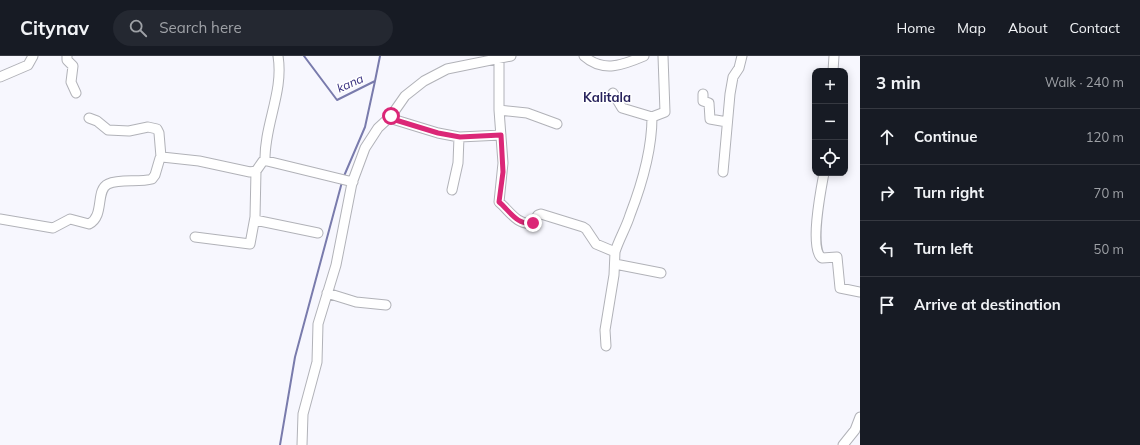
<!DOCTYPE html>
<html lang="en">
<head>
<meta charset="utf-8">
<style>
  :root { --surface:#171b24; --page:#242831; --text:#f1f3f6; --muted:#9ea1a6; --line:#363941 }
  body { margin:0; font-family:Mulish,sans-serif; background:var(--page); color:var(--text) }
  .controls { position:absolute; right:12px; top:12px; display:grid; overflow:hidden; border-radius:8px; box-shadow:0 2px 10px #0003 }
  .controls button { width:36px; height:36px; display:grid; place-items:center; padding:0; border:0; border-bottom:1px solid var(--line); background:var(--surface); color:var(--text); font:20px sans-serif }
  .stop { position:absolute; width:12px; height:12px; margin:-9px; border:3px solid #db2777; border-radius:50%; background:#fff }
  .stop.end { background:#db2777; border-color:#fff; box-shadow:0 1px 4px #0008 }
  .list { margin:0; padding:0; list-style:none }
  h2 { display:flex; justify-content:space-between; align-items:center; height:52px; margin:0; padding:0 16px; font-size:17px }
  h2 small { font-size:13px; font-weight:400; color:var(--muted) }
  .list li { display:grid; grid-template-columns:26px 1fr auto; gap:12px; align-items:center; box-sizing:border-box; height:56px; padding:0 16px; border-top:1px solid var(--line) }
  .list b { display:block; font-size:15px; white-space:nowrap }
  .list em { font-size:13px; font-style:normal; color:var(--muted) }
  .icon { flex:none; width:22px; height:22px; fill:none; stroke:currentColor; stroke-width:2; stroke-linecap:round; stroke-linejoin:round }
  .map { position:relative; flex:none; width:860px; height:389px; overflow:hidden }
  header { display:flex; align-items:center; gap:24px; box-sizing:border-box; height:56px; padding:0 20px; background:var(--surface); border-bottom:1px solid var(--line) }
  header strong { font-size:19px }
  nav { display:flex; gap:22px; margin-inline-start:auto; font-size:14px }
  .search { width:280px; height:36px; background:var(--page); display:flex; align-items:center; gap:10px; box-sizing:border-box; padding:0 14px; border-radius:22px; color:var(--muted); font-size:15px }
  main { display:flex }
  aside { flex:1; background:var(--surface) }
  .map>svg:first-child { display:block }
</style>
</head>
<body>
<header>
<strong>Citynav</strong>
<div class="search"><svg class="icon" aria-label="search" viewBox="0 0 24 24"><circle cx="10" cy="10" r="6"/><path d="M15 15l6 6"/></svg>Search here</div>
<nav><a>Home</a><a>Map</a><a>About</a><a>Contact</a></nav>
</header>
<main>
<div class="map">
<svg width="860" height="389" viewBox="0 0 860 389">
  <rect width="100%" height="100%" fill="#f7f7fe"/>
  <g fill="none" stroke-linecap="round" stroke-linejoin="round">
    <path stroke="#797bac" stroke-width="2" d="M304 0 337 44 375 25 380 0
      M344 120 365 71 375 25
      M280 389 295 301 342 126"/>
    <g stroke="#b1b2b8" stroke-width="11">
      <path id="minor" d="M67 0V4L73 10 71 26 76 37
        M584 0C603 17 623 9 644 0
        M499 2V54L503 107 499 146C509 154 517 170 533 167L538 159 541 158 583 171 586 173 596 188 615 196 614 219 605 274 606 290
        M833 15 834 0
        M0 21 28 9 33 0
        M613 37 622 52 652 61
        M703 38V45L709 47 710 63 727 66
        M499 54 527 57 557 68
        M89 62 97 65 108 74 129 75 148 71 157 73 159 77 161 101
        M389 62 438 77 459 81 458 107 452 134
        M460 81 501 79
        M265 105C264 69 284 36 278 0
        M723 116 730 38 733 21 739 12 742 0
        M824 117C821 133 809 194 822 202L837 201 840 232 860 236
        M0 163 53 172 70 163 89 168C105 160 95 134 108 128 121 122 138 127 152 123L155 119 160 102 162 101 199 105 250 116 256 115 263 105H267L353 126
        M255 164 318 177
        M195 181 250 188 255 161 256 115
        M615 196C619 183 626 172 630 159 642 128 652 95 652 61L665 56 663 0
        M615 208 661 217
        M327 237 356 246 386 249
        M302 389 303 358 317 306 318 268 336 209 352 127 365 92 378 72 391 60 405 40 424 25 447 13 511 0
        M843 389 855 374 860 361"/>
    </g>
    <use href="#minor" stroke="#fff" stroke-width="9"/>
  </g>
  <g fill="none" stroke-linecap="round" stroke-linejoin="round">
    <path stroke="#db2777" stroke-width="5" d="M391 60 389 62 438 77 460 81 501 79 503 116 499 146C509 154 517 170 533 167"/>
  </g>
  <g text-anchor="middle" dominant-baseline="central" stroke-width="3" stroke-linejoin="round" paint-order="stroke">
    <g font-size="12" font-style="italic" fill="#362e7f" stroke="#fff">
      <text transform="translate(350 27) rotate(-24)">kana</text>
    </g>
    <g font-size="13" font-weight="bold" fill="#27225c" stroke="#fff">
      <text x="607" y="41">Kalitala</text>
    </g>
  </g>
</svg>
<div class="controls">
<button>+</button>
<button>−</button>
<button><svg class="icon" aria-label="locate" viewBox="0 0 24 24"><circle cx="12" cy="12" r="6"/><path d="M12 2v4M12 18v4M2 12h4M18 12h4"/></svg></button>
</div>
<div class="stop" style="left:391px;top:60px"></div>
<div class="stop end" style="left:533px;top:167px"></div>
</div>
<aside>
<h2>3 min<small>Walk · 240 m</small></h2>
<ul class="list">
<li><svg class="icon" aria-label="ahead" viewBox="0 0 24 24"><path d="M12 20V5M6 11l6-6 6 6"/></svg><div><b>Continue</b></div><em>120 m</em></li>
<li><svg class="icon" aria-label="right" viewBox="0 0 24 24"><path d="M7 20v-9h11M14 6l5 5-5 5"/></svg><div><b>Turn right</b></div><em>70 m</em></li>
<li><svg class="icon" aria-label="left" viewBox="0 0 24 24"><path d="M17 20v-9H6M10 6l-5 5 5 5"/></svg><div><b>Turn left</b></div><em>50 m</em></li>
<li><svg class="icon" aria-label="arrive" viewBox="0 0 24 24"><path d="M6 21V4h12l-3 4 3 4H6"/></svg><div><b>Arrive at destination</b></div></li>
</ul>
</aside>
</main>
</body>
</html>
